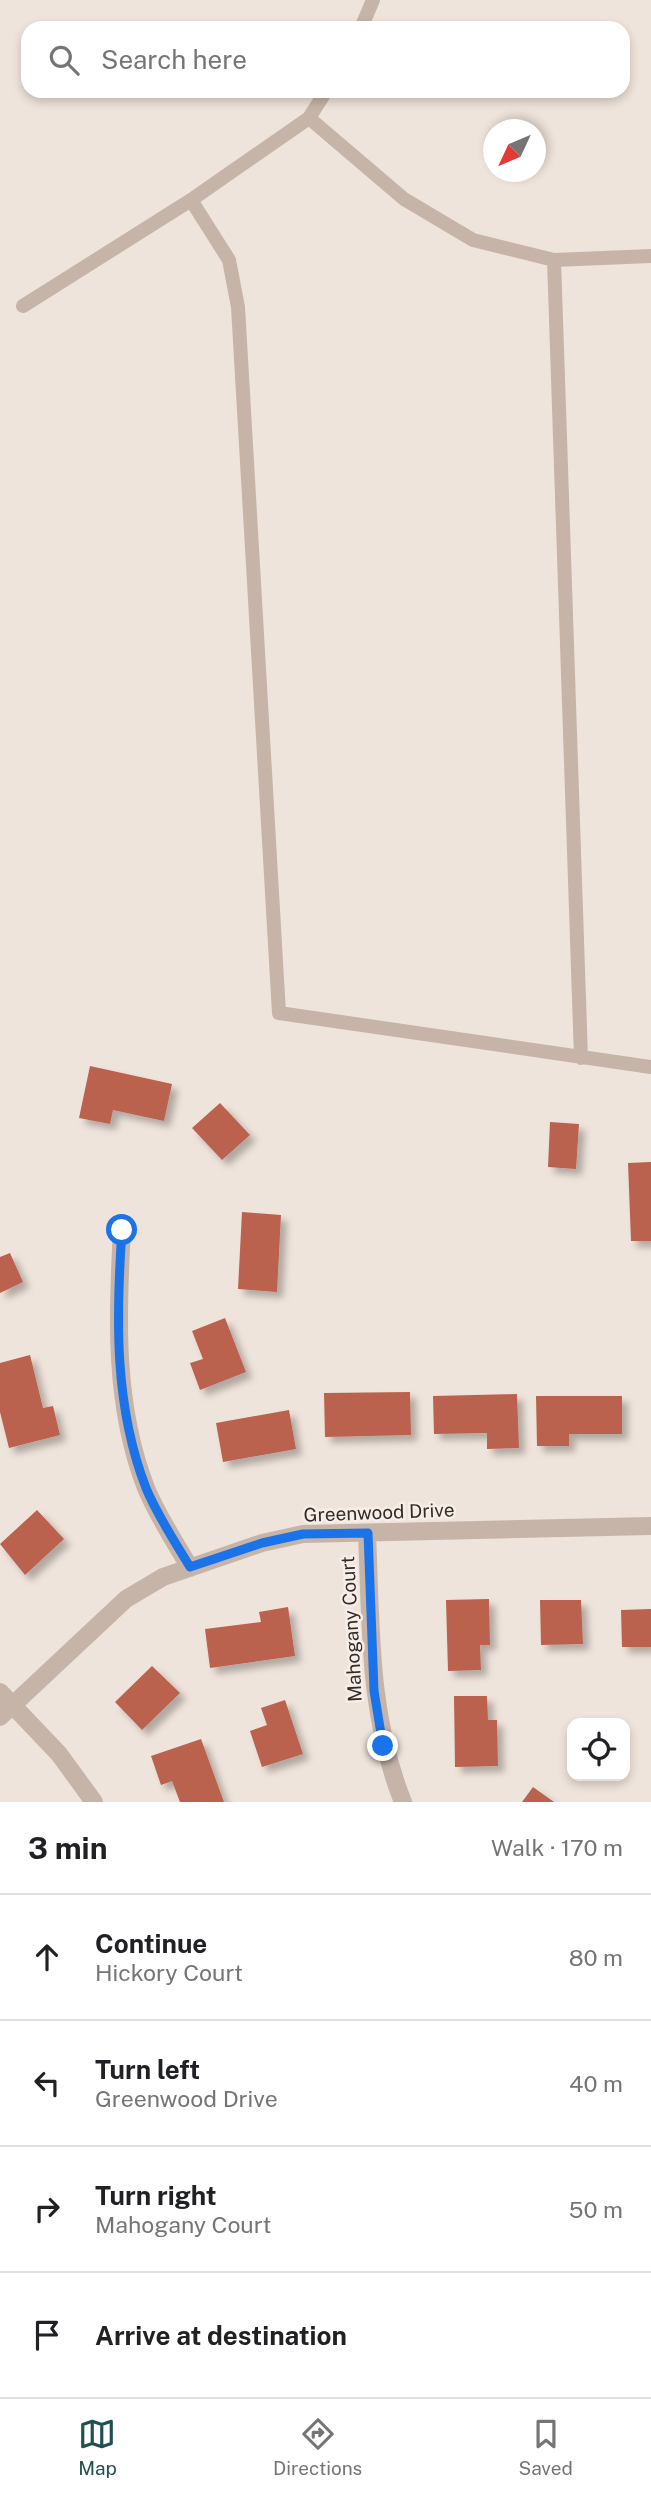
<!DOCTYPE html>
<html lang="en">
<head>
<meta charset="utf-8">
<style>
  :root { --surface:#fff; --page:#f2f2f2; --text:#202124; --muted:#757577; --line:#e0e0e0; --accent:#215051 }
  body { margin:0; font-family:"Public Sans",sans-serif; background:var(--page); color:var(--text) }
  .controls { position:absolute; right:21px; bottom:21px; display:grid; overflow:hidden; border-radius:14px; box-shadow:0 4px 10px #0003 }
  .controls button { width:63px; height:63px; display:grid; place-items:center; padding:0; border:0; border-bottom:2px solid var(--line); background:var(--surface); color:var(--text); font:35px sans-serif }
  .compass { position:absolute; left:483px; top:119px; width:63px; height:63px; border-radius:50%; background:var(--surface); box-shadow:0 4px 10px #0003; rotate:226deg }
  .stop { position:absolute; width:21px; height:21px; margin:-16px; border:5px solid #1a73e8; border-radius:50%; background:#fff }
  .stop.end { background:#1a73e8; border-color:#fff; box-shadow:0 2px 7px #0008 }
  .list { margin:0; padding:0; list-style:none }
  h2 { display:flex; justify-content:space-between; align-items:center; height:91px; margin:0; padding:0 28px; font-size:30px }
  h2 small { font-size:23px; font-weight:400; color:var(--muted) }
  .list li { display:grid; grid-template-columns:46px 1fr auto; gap:21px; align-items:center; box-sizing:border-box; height:126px; padding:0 28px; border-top:2px solid var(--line) }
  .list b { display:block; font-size:26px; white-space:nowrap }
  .list p { margin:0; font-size:23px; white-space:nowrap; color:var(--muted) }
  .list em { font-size:23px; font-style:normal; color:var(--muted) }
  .icon { flex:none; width:38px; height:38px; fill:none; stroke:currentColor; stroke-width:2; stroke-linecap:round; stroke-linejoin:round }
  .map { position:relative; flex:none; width:651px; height:1802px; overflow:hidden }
  .search { position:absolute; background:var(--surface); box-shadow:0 4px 10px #0003; left:21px; right:21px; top:21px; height:77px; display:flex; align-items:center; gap:18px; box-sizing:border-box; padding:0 24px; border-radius:21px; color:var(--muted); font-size:26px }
  .sheet { height:595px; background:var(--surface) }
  nav { display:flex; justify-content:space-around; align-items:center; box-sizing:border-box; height:98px; border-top:2px solid var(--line); background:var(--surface); font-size:19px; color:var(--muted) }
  nav a { display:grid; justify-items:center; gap:4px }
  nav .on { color:var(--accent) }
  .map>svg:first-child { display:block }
</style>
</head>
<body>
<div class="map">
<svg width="651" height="1802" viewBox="0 0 651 1802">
  <defs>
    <filter id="shadow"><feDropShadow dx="6" dy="6" stdDeviation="3.5" flood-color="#0004"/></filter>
  </defs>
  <rect width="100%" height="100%" fill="#efe4db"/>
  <path fill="#ba624e" filter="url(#shadow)" d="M90 1066 172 1084 164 1121 113 1110 110 1124 79 1118Z
    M220 1103 250 1135 222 1160 192 1128Z
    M550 1122 579 1124 576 1169 548 1167Z
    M651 1162V1241H631L628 1163Z
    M242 1212 281 1215 277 1292 238 1289Z
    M10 1253 23 1282 0 1293V1257Z
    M225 1318 246 1372 200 1390 190 1363 203 1359 192 1331Z
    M30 1355 43 1408 53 1406 60 1435 9 1448 0 1412V1363Z
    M410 1392 411 1435 325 1437 324 1393Z
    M517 1394 519 1448 487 1449V1433L434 1434 433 1396Z
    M536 1396H622V1434H569V1446H537Z
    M289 1410 296 1449 223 1462 216 1423Z
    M37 1510 64 1539 25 1575 0 1544Z
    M489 1599 490 1645H480L481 1670 448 1671 446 1600Z
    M540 1600H581L583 1644 541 1645Z
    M288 1607 295 1656 210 1668 205 1629 261 1622 259 1612Z
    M651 1609V1647H622L621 1610Z
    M152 1666 180 1693 142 1730 115 1702Z
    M454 1696H487L488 1720H497L498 1766 455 1767Z
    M285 1700 303 1754 262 1767 250 1731 267 1725 261 1708Z
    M201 1739 224 1802H180L172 1781 161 1785 151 1756Z
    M533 1787 554 1802H522Z"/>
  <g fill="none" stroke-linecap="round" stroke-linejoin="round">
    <path stroke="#c6b4a8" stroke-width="14" d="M361 28 373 0
      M326 91 309 118 191 200 229 260 238 307 279 1013 651 1067
      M309 118 404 199 473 240 554 260 651 256
      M554 260 581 1058
      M23 306 191 200"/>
    <path stroke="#c6b4a8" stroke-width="18" d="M122 1230C117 1317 114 1406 146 1488 157 1515 175 1542 190 1568
      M367 1533C371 1625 368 1715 403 1802
      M0 1692 59 1754 94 1802
      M0 1717 126 1599 163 1577 262 1543 303 1534 651 1526"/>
  </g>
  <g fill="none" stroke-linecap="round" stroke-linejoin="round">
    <path stroke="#1a73e8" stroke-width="9" d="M122 1230C116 1317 114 1406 146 1488 157 1515 175 1542 190 1567L262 1543 303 1534 368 1533 374 1691 383 1746"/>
  </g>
  <g text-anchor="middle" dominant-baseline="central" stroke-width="5" stroke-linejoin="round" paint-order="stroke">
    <g font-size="19" fill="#332b28" stroke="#f7efe7">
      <text transform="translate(379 1512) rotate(-2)">Greenwood Drive</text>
      <text transform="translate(351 1629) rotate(-93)">Mahogany Court</text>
    </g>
  </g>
</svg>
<div class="controls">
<button><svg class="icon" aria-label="locate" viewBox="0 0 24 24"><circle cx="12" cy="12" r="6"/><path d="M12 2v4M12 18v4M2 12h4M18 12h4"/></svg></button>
</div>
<svg class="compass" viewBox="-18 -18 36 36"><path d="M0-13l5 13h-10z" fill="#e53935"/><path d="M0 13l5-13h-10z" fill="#757577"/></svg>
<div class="stop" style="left:122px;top:1230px"></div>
<div class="stop end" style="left:383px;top:1746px"></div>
<div class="search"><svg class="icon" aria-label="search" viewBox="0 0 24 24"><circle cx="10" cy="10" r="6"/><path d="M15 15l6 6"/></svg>Search here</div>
</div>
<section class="sheet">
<h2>3 min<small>Walk · 170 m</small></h2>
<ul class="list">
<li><svg class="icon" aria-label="ahead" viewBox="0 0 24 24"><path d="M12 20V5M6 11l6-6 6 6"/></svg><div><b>Continue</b><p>Hickory Court</p></div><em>80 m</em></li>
<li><svg class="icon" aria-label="left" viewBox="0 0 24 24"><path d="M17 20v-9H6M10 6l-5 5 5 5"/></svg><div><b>Turn left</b><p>Greenwood Drive</p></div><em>40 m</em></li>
<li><svg class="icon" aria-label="right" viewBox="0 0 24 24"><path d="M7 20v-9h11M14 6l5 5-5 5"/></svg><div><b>Turn right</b><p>Mahogany Court</p></div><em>50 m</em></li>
<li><svg class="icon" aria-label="arrive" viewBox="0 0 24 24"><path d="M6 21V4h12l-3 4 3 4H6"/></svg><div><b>Arrive at destination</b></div></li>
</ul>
</section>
<nav>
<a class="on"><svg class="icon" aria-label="map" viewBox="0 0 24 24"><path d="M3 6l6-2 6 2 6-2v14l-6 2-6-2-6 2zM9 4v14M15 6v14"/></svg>Map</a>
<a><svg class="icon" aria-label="directions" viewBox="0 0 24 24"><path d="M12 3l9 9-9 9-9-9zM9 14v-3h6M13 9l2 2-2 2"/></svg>Directions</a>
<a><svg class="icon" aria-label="saved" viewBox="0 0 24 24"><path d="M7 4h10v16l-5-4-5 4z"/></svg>Saved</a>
</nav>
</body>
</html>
